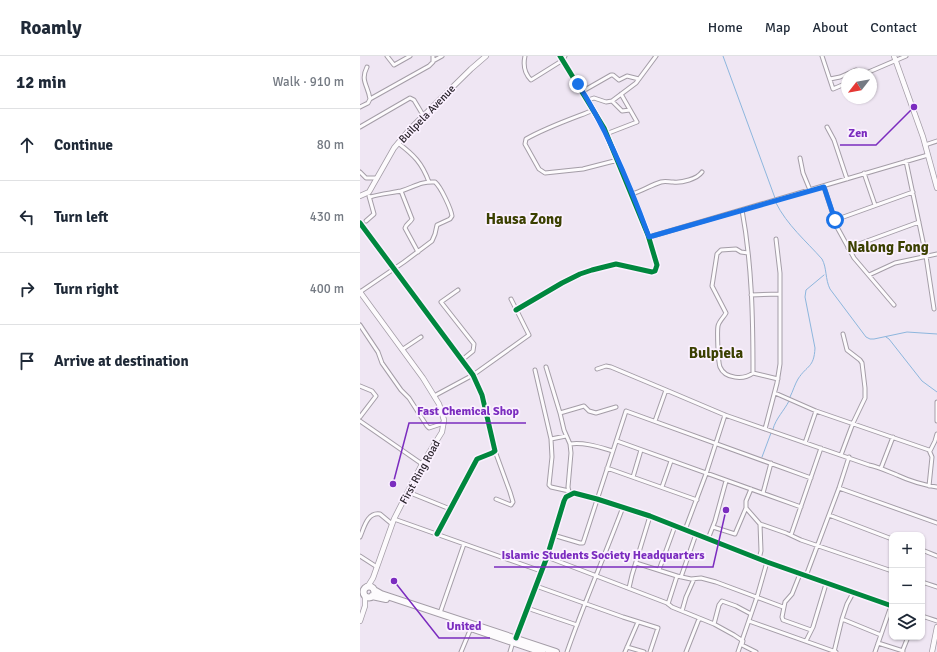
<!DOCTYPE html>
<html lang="en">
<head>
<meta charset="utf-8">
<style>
  :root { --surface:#fff; --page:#f2f2f3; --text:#1f2937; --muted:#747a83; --line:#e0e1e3 }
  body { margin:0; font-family:Signika,sans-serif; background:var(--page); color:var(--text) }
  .controls { position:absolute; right:12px; bottom:12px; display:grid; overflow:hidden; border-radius:8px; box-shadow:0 1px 3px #0004 }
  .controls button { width:36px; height:36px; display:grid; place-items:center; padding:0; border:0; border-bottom:1px solid var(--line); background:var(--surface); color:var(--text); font:20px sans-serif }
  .compass { position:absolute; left:481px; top:12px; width:36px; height:36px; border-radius:50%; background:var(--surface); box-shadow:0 1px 3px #0004; rotate:239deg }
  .stop { position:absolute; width:12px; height:12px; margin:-9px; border:3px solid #1a73e8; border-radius:50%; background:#fff }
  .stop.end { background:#1a73e8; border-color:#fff; box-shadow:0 1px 4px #0008 }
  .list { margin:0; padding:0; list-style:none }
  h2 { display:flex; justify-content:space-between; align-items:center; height:52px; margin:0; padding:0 16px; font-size:17px }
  h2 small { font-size:13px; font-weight:400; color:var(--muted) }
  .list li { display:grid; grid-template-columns:26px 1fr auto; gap:12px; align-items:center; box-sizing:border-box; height:72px; padding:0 16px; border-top:1px solid var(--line) }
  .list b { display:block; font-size:15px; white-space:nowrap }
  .list em { font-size:13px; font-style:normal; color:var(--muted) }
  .icon { flex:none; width:22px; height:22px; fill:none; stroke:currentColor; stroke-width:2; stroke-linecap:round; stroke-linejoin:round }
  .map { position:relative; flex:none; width:577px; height:596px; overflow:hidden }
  header { display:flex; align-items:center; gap:24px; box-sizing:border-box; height:56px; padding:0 20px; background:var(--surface); border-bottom:1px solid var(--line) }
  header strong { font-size:19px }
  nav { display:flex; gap:22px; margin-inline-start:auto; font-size:14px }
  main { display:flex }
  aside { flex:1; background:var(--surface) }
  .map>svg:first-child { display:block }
</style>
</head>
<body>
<header>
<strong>Roamly</strong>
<nav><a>Home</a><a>Map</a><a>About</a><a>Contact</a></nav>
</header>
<main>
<aside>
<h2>12 min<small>Walk · 910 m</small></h2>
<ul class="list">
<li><svg class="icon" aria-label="ahead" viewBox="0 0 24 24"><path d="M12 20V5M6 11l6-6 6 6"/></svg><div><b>Continue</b></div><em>80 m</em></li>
<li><svg class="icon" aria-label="left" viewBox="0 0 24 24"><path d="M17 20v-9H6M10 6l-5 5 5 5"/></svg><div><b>Turn left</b></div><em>430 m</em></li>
<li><svg class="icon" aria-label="right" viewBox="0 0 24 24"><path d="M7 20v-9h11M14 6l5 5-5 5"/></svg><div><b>Turn right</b></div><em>400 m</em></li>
<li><svg class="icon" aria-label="arrive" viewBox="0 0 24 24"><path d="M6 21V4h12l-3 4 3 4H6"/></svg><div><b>Arrive at destination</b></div></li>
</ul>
</aside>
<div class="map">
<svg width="577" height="596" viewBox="0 0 577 596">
  <rect width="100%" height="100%" fill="#efe6f3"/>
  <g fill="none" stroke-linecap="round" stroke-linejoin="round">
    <path stroke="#8db6dd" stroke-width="1" d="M363 0 415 142
      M416 147C427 169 446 185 462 203 467 212 465 223 470 233L506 281 510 283H514L547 276 577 278
      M526 281 529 283 562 325 577 336
      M430 341C433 335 435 328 438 323 447 309 454 312 455 292L445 241 446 234 464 219
      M413 373C416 362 424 355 429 345
      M402 401 411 377"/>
    <g stroke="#a49da7" stroke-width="5">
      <path id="street" d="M27 0 34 9 50 0
        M165 0C163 9 164 17 171 24L203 4 205 0
        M462 0 473 33 487 27
        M73 5 82 0
        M504 18 546 0
        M470 23 480 21 496 14 499 18
        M223 35 251 19H253L259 24 267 20 279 23
        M10 43 69 10 73 6V0
        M228 44 234 42 246 46 252 45 276 27 296 0
        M252 45 262 55 270 54
        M0 51 8 47 10 43C8 29 0 25 7 11
        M234 54C211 63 187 71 166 83L165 88 179 113 185 117 223 113 258 104
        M0 71 50 42 54 44 63 59
        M467 71 474 84 487 123
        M246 78 277 66 261 38
        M38 87C54 99 62 107 69 126
        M565 89 577 85
        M440 102 443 117 450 134
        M546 105 566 200 574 253
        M0 116 6 122H17
        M504 117 515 149
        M464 131 477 171 494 202 534 249
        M41 135 52 163C50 167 46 168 45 172L58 196
        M272 138C282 135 291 129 301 126 305 125 309 126 313 126 322 127 337 123 342 116
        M382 154C392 208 393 263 393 317
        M475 164 553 136
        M6 165 14 158 9 140
        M0 167 113 319 122 339 135 395 132 397 117 403 77 478
        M289 181 568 99
        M488 192 559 166
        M388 197 381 196 376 193 361 194 357 198 352 230 366 257C364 261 359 265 358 270 357 275 358 306 360 311 365 323 384 324 393 317L418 323
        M509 219 535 207 577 198
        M98 234 81 246 114 288 113 295 102 304
        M0 236 44 206 72 185 75 178 77 169 90 163 92 160C91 153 81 131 75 126 61 125 54 131 41 135 31 137 20 138 10 141
        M391 239 420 238
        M156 254 202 227 220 218 232 214 256 208 292 216 295 215 297 209 288 179 244 72 200 0
        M0 269 18 296 22 307 41 334 49 342 67 370 69 372 84 367
        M43 293 61 281
        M186 311 200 357 204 374 210 388 211 397 208 431 209 436
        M237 313 246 310 251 311 306 334 295 365
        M175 314 191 383 192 401 189 429 191 431 209 435
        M0 330 12 335 16 340 0 361
        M306 334 365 359 509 409C519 411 527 415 537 419 550 425 563 429 577 431
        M415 337 456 355 569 394 572 401 569 430
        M74 340 113 319 169 279 151 243
        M577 346V365
        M200 357 224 350 229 355 236 357 256 351
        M0 365 62 408
        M405 373 417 327 420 308V217L416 183
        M191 383 206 380
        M257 385 441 451
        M445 387 456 355
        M210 388C224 386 239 391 253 395
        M135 395 150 436 153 446 151 449 136 443
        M570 395 575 385 577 378
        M481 399 493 367 505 342V332L502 307 500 304 487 294 483 278
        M247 412 337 444
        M521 412 533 381
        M273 421 281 394
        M302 431 311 405
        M479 432 577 467
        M391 433 386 445V452L400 468 426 477 441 484 532 515
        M48 436 90 453
        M403 437 411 407
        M469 459 532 483
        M34 463 181 515
        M353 471 375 478 386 452
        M325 474 346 418 365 359
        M193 479 220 487H223L266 355 451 422
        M431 479 461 392
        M0 481C4 472 7 456 20 458L32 468
        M348 483 355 465 366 425
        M562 494 577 500
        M0 500 17 511
        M187 501 307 547 312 551 354 568 374 579 383 585 382 589 396 596
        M399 503 401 495 400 468
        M276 507 317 520 331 523 341 522 356 526 423 551
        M299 514 315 470
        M440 518 432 538 425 546 422 561 423 564 451 574
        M446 520 479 432 489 401
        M321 521 336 478
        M562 526 577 531
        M176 530 263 561 298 572 290 596
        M269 532 272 519 290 460
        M308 548 317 520
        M167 552 217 569
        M322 555 326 541 334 523
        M80 557 104 488
        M562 560 577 565
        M482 563 521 579
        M389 565 476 596
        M354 568 359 549 362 545 376 550 391 558
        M156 582 187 501 204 445 206 441 214 437 237 443 290 460 407 506 532 550
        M446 585 453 571 466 528
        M518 587 543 595
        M267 591 284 596
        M101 596 111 572
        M150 596 153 586
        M207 596C224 547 245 499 263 451
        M265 596 278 566
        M326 596 339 563
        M378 596 397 541 407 506
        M474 596 482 563 487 548 493 537
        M515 596 531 550
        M542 596 548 581"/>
    </g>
    <g stroke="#a49da7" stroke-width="6">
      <path id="secondary" d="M534 0 563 81 577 132
        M0 140 9 136 34 92 50 73 111 13 126 0
        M0 236 63 322 79 348 84 364 82 376 62 408 34 463 13 522 8 530
        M0 565 5 550V540
        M572 596 577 571"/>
    </g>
    <g stroke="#a49da7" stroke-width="8">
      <path id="highway" d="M3.5 536a5.5 5.5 0 1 1 11 0a5.5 5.5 0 1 1-11 0Z
        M14 534 21 538 196 596
        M12 540 26 543
        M93 566 182 596"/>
    </g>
    <use href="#street" stroke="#fdfbfd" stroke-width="3"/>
    <use href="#secondary" stroke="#fdfbfd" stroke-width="4.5"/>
    <use href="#highway" stroke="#fdfbfd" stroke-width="6"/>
    <g stroke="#fbf1ff" stroke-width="8">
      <path id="cycleway" d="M0 167 113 319 122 339 135 395 132 397 117 403 77 478
        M156 254 202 227 220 218 232 214 256 208 292 216 295 215 297 209 288 179 244 72 200 0
        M156 582 187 501 204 445 206 441 214 437 237 443 290 460 407 506 532 550"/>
    </g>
    <use href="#cycleway" stroke="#00873e" stroke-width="5"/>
  </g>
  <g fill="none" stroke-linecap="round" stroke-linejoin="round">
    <path stroke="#1a73e8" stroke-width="5" d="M218 28C248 75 270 129 289 181L464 131 475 164"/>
  </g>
  <g text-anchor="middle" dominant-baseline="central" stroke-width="3.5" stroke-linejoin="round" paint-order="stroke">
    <g font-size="11" fill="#272129" stroke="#fbf1ff">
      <text transform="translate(67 58) rotate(-46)">Builpela Avenue</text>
      <text transform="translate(60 416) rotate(-61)">First Ring Road</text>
    </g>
    <g font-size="15" font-weight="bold" fill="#3b4001" stroke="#fbf1ff">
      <text x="164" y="163">Hausa Zong</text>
      <text x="528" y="191">Nalong Fong</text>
      <text x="356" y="297">Bulpiela</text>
    </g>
  </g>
  <path fill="none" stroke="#7b2cbf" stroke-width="1.5" d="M554 51L516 89H480M33 428L49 367H166M366 454L353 511H134M34 525L79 582H130"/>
  <g fill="#7b2cbf" stroke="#fbf1ff" stroke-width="1.5">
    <circle cx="554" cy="51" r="4"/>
    <circle cx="33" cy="428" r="4"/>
    <circle cx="366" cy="454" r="4"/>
    <circle cx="34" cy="525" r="4"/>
  </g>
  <g font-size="12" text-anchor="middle" font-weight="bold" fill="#7b2cbf" stroke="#fbf1ff" stroke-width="3.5" stroke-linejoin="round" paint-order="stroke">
    <text x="498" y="81">Zen</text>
    <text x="108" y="359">Fast Chemical Shop</text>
    <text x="243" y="503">Islamic Students Society Headquarters</text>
    <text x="104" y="574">United</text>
  </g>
</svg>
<div class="controls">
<button>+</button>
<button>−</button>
<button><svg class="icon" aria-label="layers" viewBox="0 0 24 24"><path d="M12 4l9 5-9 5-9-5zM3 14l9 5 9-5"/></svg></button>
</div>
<svg class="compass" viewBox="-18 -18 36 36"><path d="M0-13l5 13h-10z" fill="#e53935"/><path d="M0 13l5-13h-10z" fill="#747a83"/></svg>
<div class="stop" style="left:475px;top:164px"></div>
<div class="stop end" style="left:218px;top:28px"></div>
</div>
</main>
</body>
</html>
